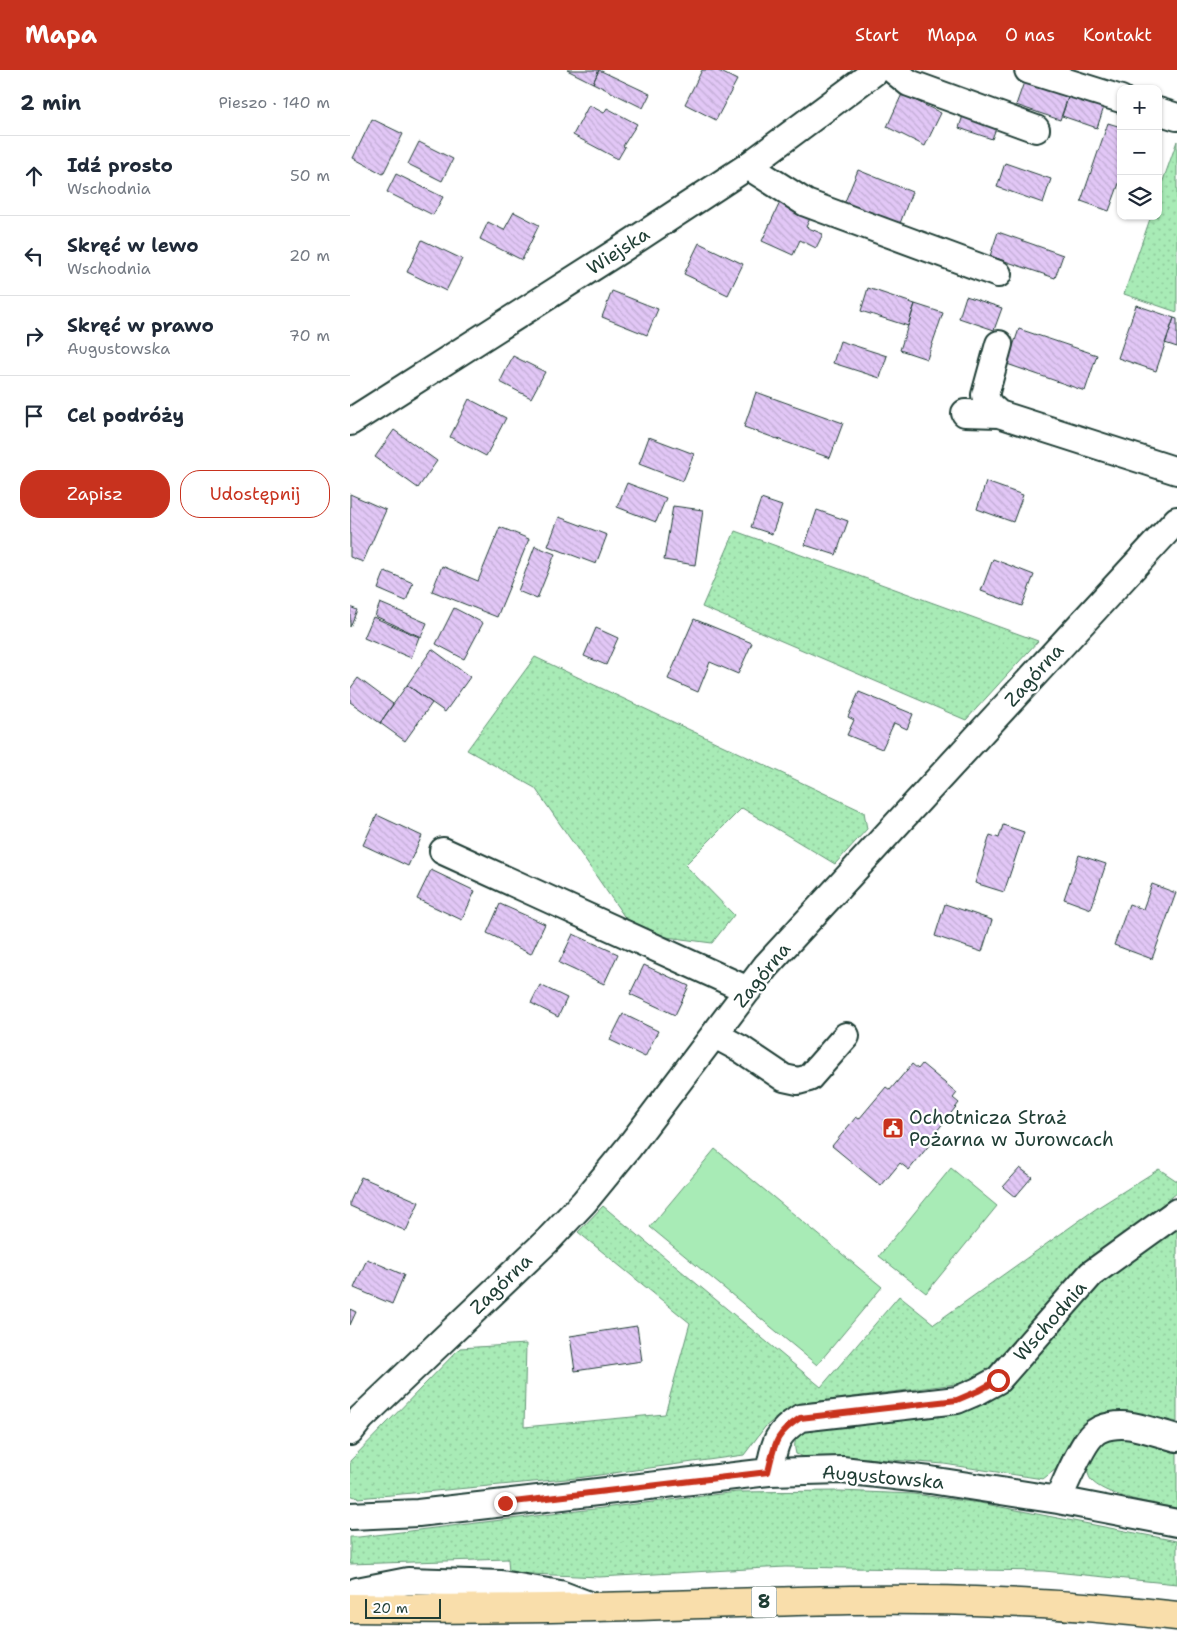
<!DOCTYPE html>
<html lang="pl">
<head>
<meta charset="utf-8">
<style>
  :root { --surface:#fff; --page:#f6f6f7; --text:#1f2937; --muted:#747a83; --line:#e0e1e3; --accent:#c8321e }
  body { margin:0; font-family:"Shantell Sans",sans-serif; background:var(--page); color:var(--text) }
  .controls { position:absolute; right:15px; top:15px; display:grid; overflow:hidden; border-radius:10px; box-shadow:0 1px 4px #0004 }
  .controls button { width:45px; height:45px; display:grid; place-items:center; padding:0; border:0; border-bottom:1px solid var(--line); background:var(--surface); color:var(--text); font:25px sans-serif }
  .scale { position:absolute; left:15px; bottom:12px; width:76px; box-sizing:border-box; padding-left:5px; border:2px solid #1f3d34; border-top:0; font-size:14px; line-height:18px; white-space:nowrap; color:#1f3d34; -webkit-text-stroke:4px #fff; paint-order:stroke }
  .stop { position:absolute; width:15px; height:15px; margin:-11px; border:4px solid #c8321e; border-radius:50%; background:#fff }
  .stop.end { background:#c8321e; border-color:#fff; box-shadow:0 1px 5px #0008 }
  .list { margin:0; padding:0; list-style:none }
  h2 { display:flex; justify-content:space-between; align-items:center; height:65px; margin:0; padding:0 20px; font-size:21px }
  h2 small { font-size:16px; font-weight:400; color:var(--muted) }
  .list li { display:grid; grid-template-columns:32px 1fr auto; gap:15px; align-items:center; box-sizing:border-box; height:80px; padding:0 20px; border-top:1px solid var(--line) }
  .list b { display:block; font-size:19px; white-space:nowrap }
  .list p { margin:0; font-size:16px; white-space:nowrap; color:var(--muted) }
  .list em { font-size:16px; font-style:normal; color:var(--muted) }
  .actions { display:flex; gap:10px; padding:15px 20px }
  .actions a { flex:1; padding:11px 0; border:1px solid var(--accent); border-radius:20px; text-align:center; font-size:18px; color:var(--accent) }
  .actions .main { background:var(--accent); color:#fff }
  .icon { flex:none; width:28px; height:28px; fill:none; stroke:currentColor; stroke-width:2; stroke-linecap:round; stroke-linejoin:round }
  .map { position:relative; flex:none; width:827px; height:1561px; overflow:hidden }
  header { display:flex; align-items:center; gap:30px; box-sizing:border-box; height:70px; padding:0 25px; background:var(--accent); color:#fff }
  header strong { font-size:24px }
  nav { display:flex; gap:28px; margin-inline-start:auto; font-size:18px }
  main { display:flex }
  aside { flex:1; background:var(--surface) }
  .map>svg:first-child { display:block }
</style>
</head>
<body>
<header>
<strong>Mapa</strong>
<nav><a>Start</a><a>Mapa</a><a>O nas</a><a>Kontakt</a></nav>
</header>
<main>
<aside>
<h2>2 min<small>Pieszo · 140 m</small></h2>
<ul class="list">
<li><svg class="icon" aria-label="ahead" viewBox="0 0 24 24"><path d="M12 20V5M6 11l6-6 6 6"/></svg><div><b>Idź prosto</b><p>Wschodnia</p></div><em>50 m</em></li>
<li><svg class="icon" aria-label="left" viewBox="0 0 24 24"><path d="M17 20v-9H6M10 6l-5 5 5 5"/></svg><div><b>Skręć w lewo</b><p>Wschodnia</p></div><em>20 m</em></li>
<li><svg class="icon" aria-label="right" viewBox="0 0 24 24"><path d="M7 20v-9h11M14 6l5 5-5 5"/></svg><div><b>Skręć w prawo</b><p>Augustowska</p></div><em>70 m</em></li>
<li><svg class="icon" aria-label="arrive" viewBox="0 0 24 24"><path d="M6 21V4h12l-3 4 3 4H6"/></svg><div><b>Cel podróży</b></div></li>
</ul>
<div class="actions"><a class="main">Zapisz</a><a>Udostępnij</a></div>
</aside>
<div class="map">
<svg width="827" height="1561" viewBox="0 0 827 1561">
  <defs>
    <pattern id="grass-dots" width="8" height="8" patternUnits="userSpaceOnUse" patternTransform="scale(1.25)"><rect width="8" height="8" fill="#a8ebb6"/><path d="M2 2h.1M6 6h.1" fill="none" stroke="#90ca9d" stroke-width="1.8" stroke-linecap="round"/></pattern>
    <pattern id="building-back-hatch" width="6" height="6" patternUnits="userSpaceOnUse" patternTransform="scale(1.25)"><rect width="6" height="6" fill="#e2c7f6"/><path d="M-1 5l2 2M0 0l6 6M5-1l2 2" fill="none" stroke="#c1acd4"/></pattern>
  </defs>
  <rect width="100%" height="100%" fill="#fff"/>
  <filter id="ink" filterUnits="userSpaceOnUse"><feTurbulence type="fractalNoise" baseFrequency=".02" numOctaves="2"/><feDisplacementMap in="SourceGraphic" scale="10" xChannelSelector="R" yChannelSelector="G"/><feConvolveMatrix kernelMatrix="1 2 1 2 8 2 1 2 1" color-interpolation-filters="sRGB"/></filter>
  <g filter="url(#ink)">
    <path fill="url(#grass-dots)" stroke="#649475" d="M827 71V242L774 224 801 146H808V125Z
      M385 461 688 571 616 650 352 537Z
      M185 587 514 742 517 759 485 794 392 738 335 795 384 845 362 873 301 865 276 849 185 718 117 680Z
      M809 1099 827 1111V1123L734 1196 649 1289 635 1302 614 1313 455 1333 433 1342 415 1357 394 1385 227 1408 8 1428 0 1425V1391L110 1278 176 1274 174 1357 315 1344 340 1253 228 1162 253 1136 471 1317 549 1226 584 1254 747 1138Z
      M827 1158V1352L783 1342 769 1341 755 1344 723 1370 706 1399 693 1409 594 1394 515 1388 454 1387 446 1384C443 1372 445 1368 454 1360L611 1342 633 1334 663 1309 746 1216Z
      M784 1369 827 1383V1438C805 1434 759 1427 743 1412 729 1399 746 1374 761 1370 768 1368 777 1369 784 1369Z
      M490 1421 563 1424 630 1433 827 1471V1514L694 1501 435 1497 249 1507 159 1503 158 1489 0 1494V1467H9L387 1422Z"/>
    <path fill="#a8ebb6" stroke="#649475" d="M365 1079 532 1217 467 1295 300 1157Z
      M601 1098 647 1136 576 1223 529 1186Z"/>
    <path fill="url(#building-back-hatch)" stroke="#1f3d34" d="M217 0H249L243 13Z
      M249 0 300 24 293 38 243 13Z
      M352 0H367L387 10 366 50 335 34Z
      M674 12 718 27 710 50 666 35Z
      M552 24 591 43 575 76 537 57Z
      M719 25 754 37 747 58 712 46Z
      M239 35 254 43 257 38 287 54 273 76 275 77 268 89 223 65Z
      M615 39 649 50 642 69 609 58Z
      M22 49 53 64 33 104 3 88Z
      M758 53 771 57V108L759 141 731 131Z
      M69 72 103 89 92 111 58 94Z
      M655 93 701 109 693 133 647 117Z
      M508 100 562 122 549 156 494 134Z
      M46 104 93 127 83 145 37 122Z
      M432 128 463 142 456 157 473 164 466 178 450 170 443 185 412 171Z
      M164 142 189 155 172 190 130 169 138 152 154 160Z
      M648 162 713 185 705 208 640 186Z
      M72 170 112 189 96 221 57 202Z
      M349 173 393 194 378 225 334 204Z
      M518 218 565 234 558 256 511 241Z
      M262 221 308 239 297 265 252 247Z
      M616 226 652 238 644 260 609 248Z
      M565 234 593 243 577 289 550 280Z
      M786 235 824 248 806 301 768 288Z
      M824 248 827 249V277L815 273Z
      M669 259 747 285 735 321 657 294Z
      M490 271 537 286 530 308 483 293Z
      M163 286 195 302 181 328 150 312Z
      M406 322 493 353 480 388 394 357Z
      M119 329 156 348 136 386 100 367Z
      M44 360 87 391 68 418 25 387Z
      M299 367 344 384 333 411 289 394Z
      M636 412 673 425 663 452 627 439Z
      M277 413 316 428 306 452 267 437Z
      M0 424 36 440 13 492 0 487Z
      M411 429 432 436 422 464 401 457Z
      M323 436 353 440 345 495 314 490Z
      M467 440 498 451 486 485 455 475Z
      M209 447 257 465 246 494 198 476Z
      M150 457 179 469 147 547 82 521 92 496 128 511Z
      M185 476 205 484 187 529 168 521Z
      M643 489 684 505 672 536 631 521Z
      M35 501 63 513 56 531 28 519Z
      M30 533 77 553 71 567 25 546Z
      M0 537 7 540 0 557Z
      M104 538 133 553 114 589 86 574Z
      M23 547 69 567 61 588 14 568Z
      M344 549 402 573 388 604 360 592 348 622 318 609Z
      M246 558 268 568 256 595 234 586Z
      M82 579 120 607 95 642 57 615Z
      M8 608 43 634 30 653 0 632V619Z
      M57 615 82 633 55 671 30 653Z
      M509 622 563 644 557 659 544 653 532 679 497 665 504 650 498 647Z
      M27 745 72 766 58 796 13 775Z
      M653 755 674 762 654 822 625 813 640 765 649 768Z
      M729 785 756 794 741 839 714 829Z
      M81 800 125 821 112 850 67 829Z
      M802 814 826 823 802 889 764 875 779 834 793 839Z
      M150 834 195 854 181 884 137 863Z
      M595 834 642 850 632 882 585 866Z
      M223 864 268 884 254 914 209 893Z
      M294 895 339 916 325 945 280 924Z
      M190 915 217 928 208 947 181 933Z
      M273 944 308 961 295 987 260 970Z
      M562 994 568 999 572 994 607 1023 603 1028 609 1033 583 1066 585 1068 559 1100 550 1093 531 1116 482 1076 506 1047 509 1049 536 1017 540 1020Z
      M670 1098 682 1107 665 1127 653 1117Z
      M11 1107 69 1132 56 1161 0 1136V1132Z
      M17 1189 54 1205 42 1234 4 1218Z
      M0 1239 6 1242 0 1255Z
      M287 1256 292 1291 225 1301 220 1266Z"/>
    <g fill="none" stroke-linecap="round" stroke-linejoin="round">
      <g stroke="#1f3d34" stroke-width="30">
        <path id="minor" d="M543 0 559 13 686 59
          M678 0 771 29
          M808 41 827 47
          M398 96 456 133 648 204
          M649 274 635 325 639 335 649 344 827 401
          M615 343 649 344
          M0 352 270 180 398 96 527 0
          M93 781 398 920
          M365 965 391 979 434 1008 448 1011 459 1008 496 966
          M0 1362 11 1348 198 1170 234 1132 279 1077 416 896 827 450
          M419 1402C425 1374 424 1365 450 1348L607 1330 628 1321 648 1310 741 1204 827 1142
          M708 1430C715 1414 731 1376 742 1365 751 1355 770 1354 782 1356 797 1359 812 1364 827 1368
          M0 1446 68 1443 419 1402 492 1400 580 1410 708 1430 827 1453
          M0 1526 7 1521 58 1511 151 1514 210 1524 244 1537"/>
      </g>
      <g stroke="#1f3d34" stroke-width="31">
        <path id="highway" d="M0 1538C82 1539 164 1539 245 1537 380 1534 514 1526 649 1532 708 1534 768 1539 827 1546"/>
      </g>
      <use href="#minor" stroke="#fff" stroke-width="26"/>
      <use href="#highway" stroke="#f9deab" stroke-width="28"/>
    </g>
  </g>
  <g fill="none" stroke-linecap="round" stroke-linejoin="round" filter="url(#ink)">
    <path stroke="#c8321e" stroke-width="6" d="M155 1433 418 1402C425 1374 424 1365 450 1348L607 1330 628 1321 648 1310"/>
  </g>
  <defs>
    <g id="civic-square" transform="scale(1.125)"><rect x="-9" y="-9" width="18" height="18" rx="4" fill="#c8321e" stroke="#fff"/><path d="M-.6-6.5H3V-4.5H.6V-3L4-1V1h2V6H-6V1h2V-1L-.6-3ZM-1.2 2.5V6h2.4V2.5Z" fill="#fff"/></g>
  </defs>
  <g fill-rule="evenodd">
    <use href="#civic-square" x="543" y="1058"/>
  </g>
  <g text-anchor="middle" dominant-baseline="central" stroke-width="4.5" stroke-linejoin="round" paint-order="stroke">
    <rect fill="#fff" stroke="#627771" stroke-width="1" x="401.5" y="1516.5" width="25" height="31" rx="4"/>
    <g font-size="18" font-weight="bold" fill="#1f3d34">
      <text x="414" y="1532">8</text>
    </g>
    <g font-size="19" fill="#1f3d34" stroke="#fff">
      <text transform="translate(268 181) rotate(-33)">Wiejska</text>
      <text transform="translate(684 605) rotate(-48)">Zagórna</text>
      <text transform="translate(412 905) rotate(-51)">Zagórna</text>
      <text transform="translate(151 1214) rotate(-44)">Zagórna</text>
      <text transform="translate(700 1251) rotate(-49)">Wschodnia</text>
      <text transform="translate(533 1407) rotate(5)">Augustowska</text>
    </g>
    <g font-size="19" fill="#1f3d34" stroke="#fff" text-anchor="start">
      <text x="559" y="1047">Ochotnicza Straż<tspan x="559" dy="22">Pożarna w Jurowcach</tspan></text>
    </g>
  </g>
</svg>
<div class="controls">
<button>+</button>
<button>−</button>
<button><svg class="icon" aria-label="layers" viewBox="0 0 24 24"><path d="M12 4l9 5-9 5-9-5zM3 14l9 5 9-5"/></svg></button>
</div>
<div class="scale">20 m</div>
<div class="stop" style="left:648px;top:1310px"></div>
<div class="stop end" style="left:155px;top:1433px"></div>
</div>
</main>
</body>
</html>
